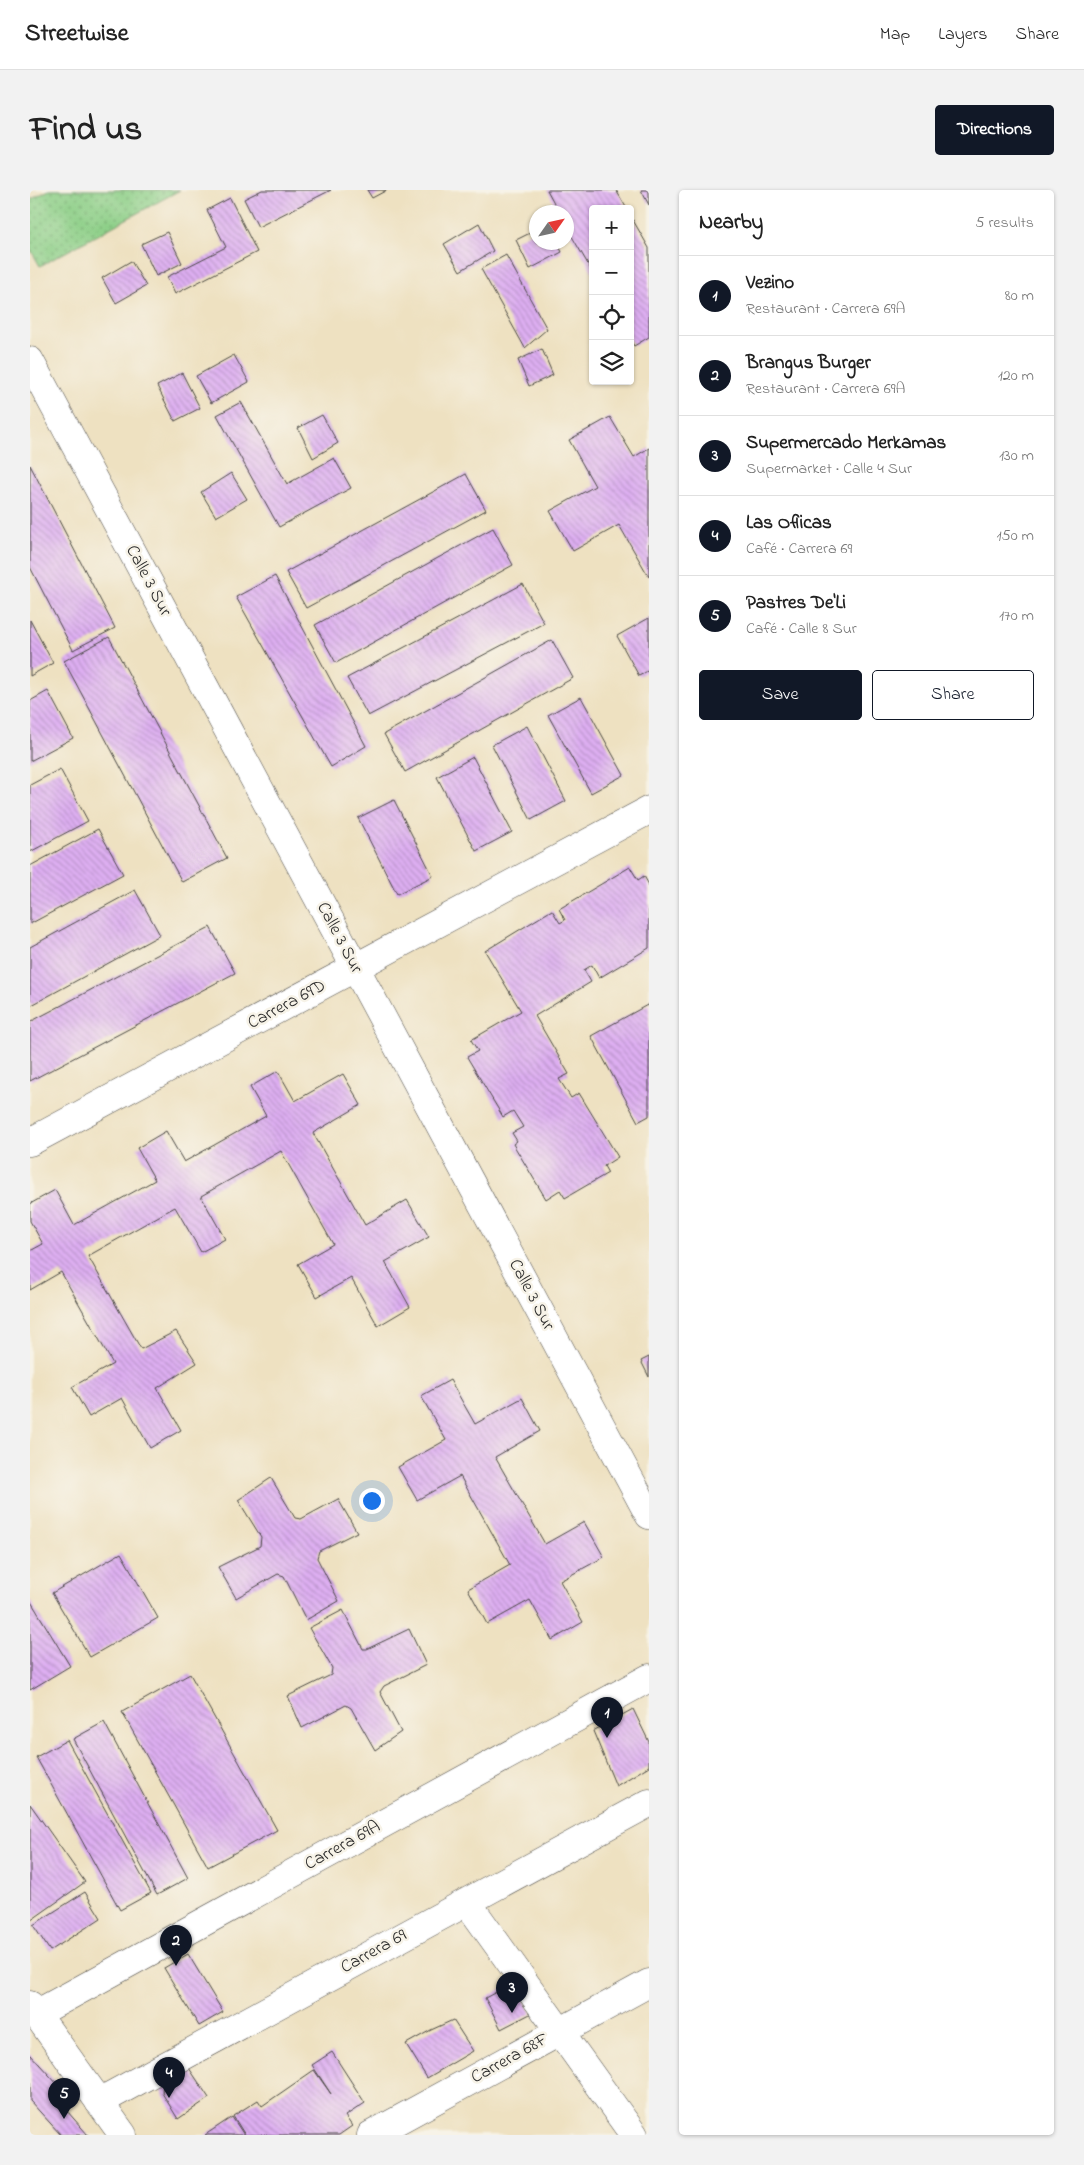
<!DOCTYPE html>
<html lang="en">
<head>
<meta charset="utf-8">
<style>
  :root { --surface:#fff; --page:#f2f2f2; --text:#222; --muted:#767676; --line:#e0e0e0; --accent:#111827 }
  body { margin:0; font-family:"Indie Flower",sans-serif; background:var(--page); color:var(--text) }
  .controls { position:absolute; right:15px; top:15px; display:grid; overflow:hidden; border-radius:5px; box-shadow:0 1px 4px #0004 }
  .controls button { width:45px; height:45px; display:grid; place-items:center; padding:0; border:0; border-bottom:1px solid var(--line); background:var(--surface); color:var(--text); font:25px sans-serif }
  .compass { position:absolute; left:499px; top:15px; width:45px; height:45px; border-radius:50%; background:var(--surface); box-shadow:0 1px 4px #0004; rotate:56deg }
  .you { position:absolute; left:341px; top:1310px; width:18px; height:18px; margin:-12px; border:4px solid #fff; border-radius:50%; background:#1a73e8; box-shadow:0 0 0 8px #1a73e833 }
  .badge { display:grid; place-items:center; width:32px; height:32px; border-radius:50%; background:var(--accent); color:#fff; font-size:16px; font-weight:700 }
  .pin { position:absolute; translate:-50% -41px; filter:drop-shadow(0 1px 2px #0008) }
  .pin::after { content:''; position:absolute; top:26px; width:18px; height:15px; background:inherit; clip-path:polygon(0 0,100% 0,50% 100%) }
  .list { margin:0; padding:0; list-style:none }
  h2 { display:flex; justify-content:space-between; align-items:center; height:65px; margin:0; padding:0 20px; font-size:21px }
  h2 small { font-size:16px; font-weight:400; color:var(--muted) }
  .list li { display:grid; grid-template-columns:32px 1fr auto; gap:15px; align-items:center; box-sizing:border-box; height:80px; padding:0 20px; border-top:1px solid var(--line) }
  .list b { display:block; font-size:19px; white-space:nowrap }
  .list p { margin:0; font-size:16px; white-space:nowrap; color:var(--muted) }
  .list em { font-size:16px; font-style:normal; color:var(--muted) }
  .actions { display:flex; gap:10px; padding:15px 20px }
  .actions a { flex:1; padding:11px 0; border:1px solid var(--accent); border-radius:5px; text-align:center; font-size:18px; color:var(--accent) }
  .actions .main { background:var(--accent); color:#fff }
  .icon { flex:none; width:28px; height:28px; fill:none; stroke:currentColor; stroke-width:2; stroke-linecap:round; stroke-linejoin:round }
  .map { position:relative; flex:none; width:619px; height:1945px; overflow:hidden; border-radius:5px }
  header { display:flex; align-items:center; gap:30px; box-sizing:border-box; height:70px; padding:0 25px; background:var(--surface); border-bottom:1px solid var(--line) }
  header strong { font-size:24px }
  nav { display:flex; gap:28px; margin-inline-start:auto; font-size:18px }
  .intro { display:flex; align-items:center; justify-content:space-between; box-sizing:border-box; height:120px; padding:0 30px }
  h1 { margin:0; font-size:35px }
  .button { padding:12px 22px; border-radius:5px; background:var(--accent); color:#fff; font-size:18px; font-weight:700 }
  main { display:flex; gap:30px; padding:0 30px }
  aside { flex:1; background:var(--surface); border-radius:5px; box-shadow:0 1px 4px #0004 }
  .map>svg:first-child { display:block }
</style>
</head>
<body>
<header>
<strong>Streetwise</strong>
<nav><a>Map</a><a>Layers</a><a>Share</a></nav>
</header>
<div class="intro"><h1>Find us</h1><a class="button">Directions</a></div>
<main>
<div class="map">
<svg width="619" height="1945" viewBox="0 0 619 1945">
  <defs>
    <pattern id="grass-dots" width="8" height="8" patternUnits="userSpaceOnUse" patternTransform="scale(1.25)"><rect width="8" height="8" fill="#8ccf87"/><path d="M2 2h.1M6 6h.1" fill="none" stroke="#73a86f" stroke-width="1.8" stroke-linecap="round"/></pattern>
    <pattern id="building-back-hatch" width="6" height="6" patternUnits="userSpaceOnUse" patternTransform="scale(1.25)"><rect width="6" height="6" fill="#deaff2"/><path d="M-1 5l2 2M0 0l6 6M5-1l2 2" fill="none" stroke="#b48fc4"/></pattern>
  </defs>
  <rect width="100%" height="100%" fill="#f7f3e8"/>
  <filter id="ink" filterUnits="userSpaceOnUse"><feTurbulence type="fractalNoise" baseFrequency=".02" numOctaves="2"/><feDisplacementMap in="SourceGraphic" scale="10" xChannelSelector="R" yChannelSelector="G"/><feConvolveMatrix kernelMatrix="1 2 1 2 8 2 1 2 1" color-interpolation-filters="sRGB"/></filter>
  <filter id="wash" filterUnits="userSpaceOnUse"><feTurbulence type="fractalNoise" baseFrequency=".0096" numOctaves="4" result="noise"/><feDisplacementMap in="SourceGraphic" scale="20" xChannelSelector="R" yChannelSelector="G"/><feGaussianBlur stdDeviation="1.12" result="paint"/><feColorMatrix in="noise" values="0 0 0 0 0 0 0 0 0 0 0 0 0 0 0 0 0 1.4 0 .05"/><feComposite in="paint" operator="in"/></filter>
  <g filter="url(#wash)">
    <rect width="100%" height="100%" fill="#eee1c1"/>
    <path fill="url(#grass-dots)" stroke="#5c7d59" d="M19 0H150L10 76 0 59V10Z"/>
    <g id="blocks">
      <path fill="url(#building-back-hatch)" d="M232 0H301L228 37 214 9Z
        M337 0H357L342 8Z
        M517 0H586L597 19H563V83L536 36V22H529Z
        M611 0H619V15Z
        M200 8 227 62 145 104 137 87 196 57 177 20Z
        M600 25 619 58V147L604 156 600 150Z
        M449 33 463 61 430 81 414 54Z
        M506 40V52H527L532 62 500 79 486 50Z
        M137 42 152 73 126 86 111 54Z
        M476 65 517 139 495 158 451 79Z
        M101 71 116 96 86 113 72 88Z
        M512 159 523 185 499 196 488 170Z
        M204 165 219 192 181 213 166 186Z
        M152 183 170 218 145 231 127 196Z
        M211 212 257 294 304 268 321 298 249 337 187 225Z
        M292 225 308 253 283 268 268 238Z
        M580 227 604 267 619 258V387L589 335 543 361 520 321 565 296 539 250Z
        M0 275 85 438 43 460 0 377Z
        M201 283 217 309 186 327 171 302Z
        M436 284 456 320 276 418 256 382Z
        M463 338 483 375 306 473 285 435Z
        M245 386 336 556 301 577 206 407Z
        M493 394 514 433 338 526 317 488Z
        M619 428V480L609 486 587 446Z
        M0 430 23 473 0 486Z
        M79 447 197 668 152 692 34 471Z
        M522 450 543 488 375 582 354 544Z
        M18 501 43 548 0 571V511Z
        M551 507 594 585 561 603 518 525Z
        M497 536 536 611 501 630 462 555Z
        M443 567 482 642 446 661 407 587Z
        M30 579 58 631 0 662V595Z
        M364 610 403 686 367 704 328 628Z
        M68 639 93 684 0 734V676Z
        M600 677 608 690 614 686 619 695V758L569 788 562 775 554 780 561 792 505 826 539 884 529 889 536 900 541 908 549 903 588 967 574 976 578 983 535 1008 530 1000 516 1009 483 954 487 951 482 943 493 937 483 921 473 927 437 867 448 861 441 850 491 821 455 761 522 720 530 733 535 730 529 719Z
        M105 700 130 745 0 816V757Z
        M180 737 205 783 0 891V832Z
        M619 814V926L608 932 561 846Z
        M248 881 265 911 313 884 331 915 283 943 335 1035 377 1010 399 1047 355 1072 380 1117 348 1136 321 1088 287 1107 268 1074 303 1054 251 961 171 1006 195 1049 171 1062 145 1017 58 1066 111 1159 146 1141 167 1173 127 1198 151 1240 120 1258 92 1208 59 1227 42 1197 83 1174 31 1082 0 1100V1061L13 1054 0 1031V1014L25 1000 44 1035 125 990 107 958 136 941 154 972 236 926 220 897Z
        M619 1167V1187L611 1171Z
        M420 1190 445 1234 492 1208 510 1241 465 1267 515 1354 554 1332 574 1367 530 1391 553 1432 522 1450 500 1410 457 1434 438 1399 480 1375 430 1286 387 1310 368 1277 416 1250 391 1206Z
        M241 1288 265 1328 271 1329 308 1309 327 1342 289 1361 287 1368 309 1411 276 1430 254 1386 248 1384 206 1408 188 1377 230 1356 231 1347 208 1310Z
        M91 1363 128 1428 60 1467 22 1403Z
        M0 1410 40 1476 0 1500Z
        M313 1420 333 1459H337L379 1439 396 1475 354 1496 350 1502 371 1542 345 1560 321 1518 316 1515 272 1538 258 1506 301 1485 302 1478 279 1438Z
        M160 1484 247 1640 178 1677 92 1522Z
        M603 1519 619 1552V1576L586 1596 563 1541Z
        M74 1532 158 1688 127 1705 43 1549Z
        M37 1550 121 1703 90 1720 6 1567Z
        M0 1614 55 1692 0 1731Z
        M55 1702 71 1728 20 1761 3 1735Z
        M158 1764 193 1822 169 1836 134 1778Z
        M485 1792 502 1823 471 1839 455 1808Z
        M423 1830 443 1861 397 1888 376 1854 401 1840Z
        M302 1862 335 1913 315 1926 322 1936 309 1945H215L203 1926 228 1910 232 1916 284 1880 301 1904 282 1875Z
        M0 1864 38 1906 30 1913 58 1945H31L0 1911Z
        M155 1872 179 1908 148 1929 132 1903 134 1886Z
        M202 1927 214 1945H175Z"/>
    </g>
  </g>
  <g filter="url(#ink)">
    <use href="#blocks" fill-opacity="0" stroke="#484642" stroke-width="1"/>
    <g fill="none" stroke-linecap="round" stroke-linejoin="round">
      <g stroke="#484642" stroke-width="29">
        <path id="street" d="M0 171 619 1325
          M0 952 619 620
          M437 1712 604 1945
          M6 1824 619 1488
          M69 1912 619 1613
          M341 1945 619 1793"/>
      </g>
      <g stroke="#484642" stroke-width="29">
        <path id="secondary" d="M0 1815 93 1945"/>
      </g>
      <use href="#street" stroke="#fff" stroke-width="28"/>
      <use href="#secondary" stroke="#fff" stroke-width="28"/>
    </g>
  </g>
  <g text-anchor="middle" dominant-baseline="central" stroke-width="5" stroke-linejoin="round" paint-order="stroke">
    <g font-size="18" fill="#2b2b2b" stroke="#f7f3e8">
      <text transform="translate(118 391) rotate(62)">Calle 3 Sur</text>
      <text transform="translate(309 748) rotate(62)">Calle 3 Sur</text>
      <text transform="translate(257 815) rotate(-28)">Carrera 69D</text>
      <text transform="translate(501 1105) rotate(62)">Calle 3 Sur</text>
      <text transform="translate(313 1656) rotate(-29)">Carrera 69A</text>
      <text transform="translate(344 1762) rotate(-29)">Carrera 69</text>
      <text transform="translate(480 1869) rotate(-29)">Carrera 68F</text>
    </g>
  </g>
</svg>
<div class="controls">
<button>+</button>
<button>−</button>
<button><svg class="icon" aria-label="locate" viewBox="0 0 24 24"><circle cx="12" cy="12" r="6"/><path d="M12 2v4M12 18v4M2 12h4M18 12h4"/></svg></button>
<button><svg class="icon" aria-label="layers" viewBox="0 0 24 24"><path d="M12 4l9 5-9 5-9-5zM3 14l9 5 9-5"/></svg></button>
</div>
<svg class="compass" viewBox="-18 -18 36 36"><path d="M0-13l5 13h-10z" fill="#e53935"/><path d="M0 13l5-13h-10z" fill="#767676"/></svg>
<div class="you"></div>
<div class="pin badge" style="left:577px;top:1548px">1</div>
<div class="pin badge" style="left:146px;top:1776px">2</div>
<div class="pin badge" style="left:482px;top:1823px">3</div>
<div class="pin badge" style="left:139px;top:1908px">4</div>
<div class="pin badge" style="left:34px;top:1929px">5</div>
</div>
<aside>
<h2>Nearby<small>5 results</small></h2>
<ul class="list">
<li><span class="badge">1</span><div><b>Vezino</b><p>Restaurant · Carrera 69A</p></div><em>80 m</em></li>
<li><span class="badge">2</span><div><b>Brangus Burger</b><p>Restaurant · Carrera 69A</p></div><em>120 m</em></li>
<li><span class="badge">3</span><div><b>Supermercado Merkamas</b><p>Supermarket · Calle 4 Sur</p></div><em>130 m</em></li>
<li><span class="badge">4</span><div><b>Las Oflicas</b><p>Café · Carrera 69</p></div><em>150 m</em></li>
<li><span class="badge">5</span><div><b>Pastres De'Li</b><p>Café · Calle 8 Sur</p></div><em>170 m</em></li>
</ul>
<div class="actions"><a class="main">Save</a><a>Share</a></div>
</aside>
</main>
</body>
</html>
